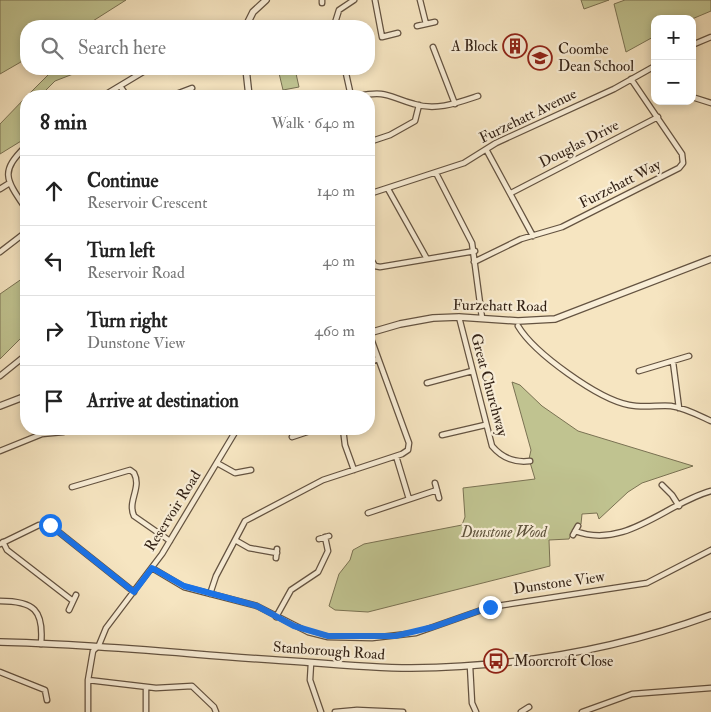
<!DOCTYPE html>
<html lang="en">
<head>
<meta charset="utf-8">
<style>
  :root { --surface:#fff; --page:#f2f2f2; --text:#222; --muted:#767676; --line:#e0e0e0 }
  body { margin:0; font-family:"IM FELL Double Pica",serif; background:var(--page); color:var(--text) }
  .controls { position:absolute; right:15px; top:15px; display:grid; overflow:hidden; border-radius:10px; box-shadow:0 2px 8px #0003 }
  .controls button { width:45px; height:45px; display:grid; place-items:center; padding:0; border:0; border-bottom:1px solid var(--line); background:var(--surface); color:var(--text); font:25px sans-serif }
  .stop { position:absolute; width:15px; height:15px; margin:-11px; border:4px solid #1a73e8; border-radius:50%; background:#fff }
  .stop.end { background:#1a73e8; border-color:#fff; box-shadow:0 1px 5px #0008 }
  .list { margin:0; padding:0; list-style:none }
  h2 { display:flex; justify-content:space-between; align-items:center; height:65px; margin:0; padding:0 20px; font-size:21px }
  h2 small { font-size:16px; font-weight:400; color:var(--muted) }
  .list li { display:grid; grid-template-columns:32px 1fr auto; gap:15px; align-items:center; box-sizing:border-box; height:70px; padding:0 20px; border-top:1px solid var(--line) }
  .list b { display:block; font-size:19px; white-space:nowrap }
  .list p { margin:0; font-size:16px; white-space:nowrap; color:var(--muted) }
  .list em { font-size:16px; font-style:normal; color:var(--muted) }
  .icon { flex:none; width:28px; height:28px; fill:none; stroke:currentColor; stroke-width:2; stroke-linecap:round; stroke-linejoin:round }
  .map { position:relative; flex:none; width:711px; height:712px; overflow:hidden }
  .search { position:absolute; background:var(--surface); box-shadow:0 2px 8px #0003; left:20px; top:20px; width:355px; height:55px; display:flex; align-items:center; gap:12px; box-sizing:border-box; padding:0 18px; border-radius:20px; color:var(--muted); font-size:19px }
  .panel { position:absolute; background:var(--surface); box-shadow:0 2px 8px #0003; left:20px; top:90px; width:355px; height:345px; border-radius:20px }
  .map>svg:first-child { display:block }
</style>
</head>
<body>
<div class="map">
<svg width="711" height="712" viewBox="0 0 711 712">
  <rect width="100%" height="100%" fill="#f6e5c1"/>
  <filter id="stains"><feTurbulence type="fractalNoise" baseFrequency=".004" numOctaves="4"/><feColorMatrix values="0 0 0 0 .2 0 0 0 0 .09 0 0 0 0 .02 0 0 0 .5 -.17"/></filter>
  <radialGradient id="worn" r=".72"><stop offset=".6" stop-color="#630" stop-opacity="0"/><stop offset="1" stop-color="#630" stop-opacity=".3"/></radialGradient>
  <path fill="#c0c390" stroke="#7a7253" d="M0 0H126L85 26H26V59L0 74Z
    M581 0H609L584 9Z
    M625 0H711V11L692 19H655V36L626 52 614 4Z
    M86 69 55 81 40 96H27L50 73Z
    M278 69H295L299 87 283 90Z
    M26 97V138L0 154V124Z
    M26 276V333L0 359V294Z
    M512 382 520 385 542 406 578 431 693 466 642 483 628 492 599 519 597 513 582 514 581 524 572 532 569 539 549 540 550 566 368 612 335 610 329 606 339 574 350 560 353 550 364 544 462 525 465 517 463 488 535 479 529 459 531 450Z"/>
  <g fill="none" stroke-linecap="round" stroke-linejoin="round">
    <g stroke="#645341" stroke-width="7">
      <path id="minor" d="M322 0V3
        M375 0 382 37 398 33
        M420 0 426 24 435 22
        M334 26 339 10 354 0
        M417 26 426 24
        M692 45 711 37
        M433 47 455 104
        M345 69 351 96
        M120 86 127 96
        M103 96 148 69
        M171 96 192 88
        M358 96C388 90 388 97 414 104 436 111 457 103 478 96
        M692 97 711 103
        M369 142 390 135 415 121 419 105
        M26 146C0 172 5 178 26 209
        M487 151 533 236
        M436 173 472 243 482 318
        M0 189 8 184
        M388 189 427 259
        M511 193 658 117
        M369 194 464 163 496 143 614 89 655 66
        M0 252 26 232
        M369 256 375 266 380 267 475 251
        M474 262 521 239 562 227 679 168 683 163 682 154 631 79
        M459 317 492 446C502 458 514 463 530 461
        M518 326C534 353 598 399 629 405 643 408 658 405 671 406 685 408 698 415 711 421
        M369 362 378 359
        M673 362 679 408
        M639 371 689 356
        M0 376 26 355
        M427 383 472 371
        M343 429 345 445 354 470
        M442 435 485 425
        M292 437 316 429
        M0 451 42 434 63 432
        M396 456 409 499
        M217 463 235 473 251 470
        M435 483 439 498
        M662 485 672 495 679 506
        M72 487 130 470 134 473C142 488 127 501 134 516L170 541
        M368 513 437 490
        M575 531C626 550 666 503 711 491
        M573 535 578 526
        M319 539 329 536
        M235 540 249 548 277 553
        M3 542 7 550 73 601
        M0 544 39 525H50L134 592
        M276 558 277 549
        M152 568 184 587 257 606 308 632 328 637 372 638 416 633 490 607 647 583 711 550
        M210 594 216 576 245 521 323 480 402 454 408 450 409 443 369 333
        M0 601C34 601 44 610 41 644
        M69 610 76 595
        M276 617 291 590 318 572 328 551 325 537
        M311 663 310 680 321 712
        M470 666 472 703 476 712
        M0 672 45 690 47 700
        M88 680 156 688 192 686 214 707 216 712
        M88 712V680L93 651 99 645 106 628 162 554 237 429
        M146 712V687
        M335 712 357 710 403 712
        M521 712 529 707
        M582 712 632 694 711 688"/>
    </g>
    <g stroke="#645341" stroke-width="8">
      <path id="tertiary" d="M246 26 253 12 266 0
        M246 69 249 96
        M369 333 400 324 433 318 459 317 518 321 555 319 711 259
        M0 406 26 396
        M0 642C102 644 204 656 305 662 341 665 376 668 411 668 513 667 615 650 711 615"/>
    </g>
    <use href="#minor" stroke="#f9eed7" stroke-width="4.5"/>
    <use href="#tertiary" stroke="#f9eed7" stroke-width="5.5"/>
  </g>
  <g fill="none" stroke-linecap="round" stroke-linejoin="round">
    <path stroke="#1a73e8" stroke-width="6" d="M50 525 134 592 152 568 184 586 257 606 294 626 328 636H395L433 627 490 607"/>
  </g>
  <defs>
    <g id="building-ring" transform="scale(1.25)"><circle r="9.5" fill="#f9eed7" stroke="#8f2418" stroke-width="1.5"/><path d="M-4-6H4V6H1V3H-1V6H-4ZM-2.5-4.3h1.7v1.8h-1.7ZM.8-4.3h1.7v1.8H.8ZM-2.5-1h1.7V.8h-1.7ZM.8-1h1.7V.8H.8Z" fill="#8f2418"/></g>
    <g id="school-ring" transform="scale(1.25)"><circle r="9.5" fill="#f9eed7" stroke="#8f2418" stroke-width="1.5"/><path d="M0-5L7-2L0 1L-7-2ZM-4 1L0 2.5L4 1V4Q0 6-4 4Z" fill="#8f2418"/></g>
    <g id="bus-ring" transform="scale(1.25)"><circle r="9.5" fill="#f9eed7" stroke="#8f2418" stroke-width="1.5"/><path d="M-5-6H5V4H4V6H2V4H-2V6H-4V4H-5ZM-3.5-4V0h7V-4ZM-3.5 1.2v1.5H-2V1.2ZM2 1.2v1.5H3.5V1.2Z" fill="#8f2418"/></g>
  </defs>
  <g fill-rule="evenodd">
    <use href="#building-ring" x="515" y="46"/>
    <use href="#school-ring" x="540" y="58"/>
    <use href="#bus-ring" x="496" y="661"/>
  </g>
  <g text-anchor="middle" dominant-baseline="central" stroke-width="4.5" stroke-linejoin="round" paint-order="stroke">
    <g font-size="15" fill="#332216" stroke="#f9eed7" text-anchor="start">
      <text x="498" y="46" text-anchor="end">A Block</text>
      <text x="558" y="49">Coombe<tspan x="558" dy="17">Dean School</tspan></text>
      <text x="514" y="661">Moorcroft Close</text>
    </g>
    <g font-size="15" fill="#332216" stroke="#f9eed7">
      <text transform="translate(528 116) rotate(-26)">Furzehatt Avenue</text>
      <text transform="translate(579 144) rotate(-27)">Douglas Drive</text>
      <text transform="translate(620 184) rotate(-27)">Furzehatt Way</text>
      <text transform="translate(500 306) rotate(1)">Furzehatt Road</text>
      <text transform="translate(489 385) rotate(75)">Great Churchway</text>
      <text transform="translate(173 511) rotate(-58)">Reservoir Road</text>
      <text transform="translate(559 583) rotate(-8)">Dunstone View</text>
      <text transform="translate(329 651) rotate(4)">Stanborough Road</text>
    </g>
    <g font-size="15" font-style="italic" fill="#5d523b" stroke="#f9eed7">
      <text x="504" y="532">Dunstone Wood</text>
    </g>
  </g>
  <rect width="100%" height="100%" filter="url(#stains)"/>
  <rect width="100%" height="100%" fill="url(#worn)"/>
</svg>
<div class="controls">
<button>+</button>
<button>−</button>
</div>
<div class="stop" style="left:50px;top:525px"></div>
<div class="stop end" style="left:490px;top:607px"></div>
<div class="search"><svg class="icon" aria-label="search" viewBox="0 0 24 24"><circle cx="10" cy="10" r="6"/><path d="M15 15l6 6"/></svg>Search here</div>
<section class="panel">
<h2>8 min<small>Walk · 640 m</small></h2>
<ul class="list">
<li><svg class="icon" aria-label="ahead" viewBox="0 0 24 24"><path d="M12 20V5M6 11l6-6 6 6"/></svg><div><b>Continue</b><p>Reservoir Crescent</p></div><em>140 m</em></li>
<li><svg class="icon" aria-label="left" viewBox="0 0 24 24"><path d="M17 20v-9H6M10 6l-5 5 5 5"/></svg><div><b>Turn left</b><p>Reservoir Road</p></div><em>40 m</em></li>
<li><svg class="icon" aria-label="right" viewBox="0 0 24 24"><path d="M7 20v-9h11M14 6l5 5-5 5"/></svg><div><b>Turn right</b><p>Dunstone View</p></div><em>460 m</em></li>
<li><svg class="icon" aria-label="arrive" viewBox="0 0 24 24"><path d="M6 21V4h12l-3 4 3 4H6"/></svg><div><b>Arrive at destination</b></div></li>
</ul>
</section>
</div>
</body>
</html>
